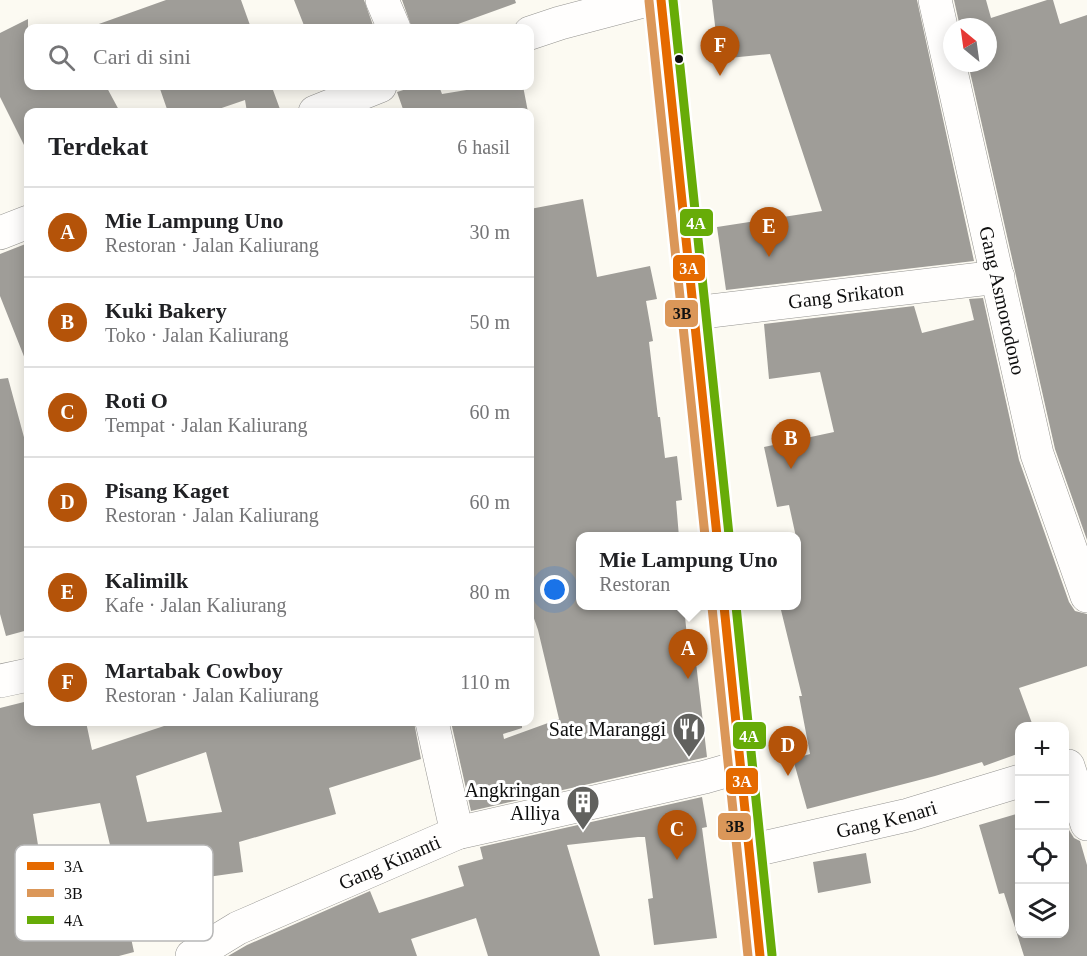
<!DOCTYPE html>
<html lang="id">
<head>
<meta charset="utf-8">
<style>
  :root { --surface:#fff; --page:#f6f6f6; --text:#202124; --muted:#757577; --line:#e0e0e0; --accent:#b45309 }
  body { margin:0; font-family:"Times New Roman",serif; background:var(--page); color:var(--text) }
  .controls { position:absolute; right:18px; bottom:18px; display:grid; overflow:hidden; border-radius:12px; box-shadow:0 3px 15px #0003 }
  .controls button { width:54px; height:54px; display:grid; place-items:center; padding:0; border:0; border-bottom:2px solid var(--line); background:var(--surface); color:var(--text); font:30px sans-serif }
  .compass { position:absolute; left:943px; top:18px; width:54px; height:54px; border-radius:50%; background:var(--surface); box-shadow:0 3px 15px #0003; rotate:331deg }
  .you { position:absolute; left:555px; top:590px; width:21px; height:21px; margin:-15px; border:4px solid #fff; border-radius:50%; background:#1a73e8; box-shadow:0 0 0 9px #1a73e833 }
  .badge { display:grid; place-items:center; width:39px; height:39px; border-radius:50%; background:var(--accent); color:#fff; font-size:20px; font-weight:700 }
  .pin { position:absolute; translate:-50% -50px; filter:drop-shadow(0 2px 3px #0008) }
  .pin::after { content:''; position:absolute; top:32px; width:21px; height:18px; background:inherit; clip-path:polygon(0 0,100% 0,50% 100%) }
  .popup { position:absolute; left:576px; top:532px; width:225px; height:78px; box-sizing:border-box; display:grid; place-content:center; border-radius:12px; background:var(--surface); filter:drop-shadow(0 2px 4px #0005); font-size:20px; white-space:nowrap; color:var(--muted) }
  .popup b { font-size:22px; color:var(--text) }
  .popup::after { content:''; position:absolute; left:50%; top:100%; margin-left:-12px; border:12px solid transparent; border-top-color:var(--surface) }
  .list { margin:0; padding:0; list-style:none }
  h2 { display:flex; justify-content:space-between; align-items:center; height:78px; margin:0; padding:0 24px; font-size:26px }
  h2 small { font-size:20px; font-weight:400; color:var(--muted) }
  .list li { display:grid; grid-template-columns:39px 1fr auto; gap:18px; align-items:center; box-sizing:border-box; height:90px; padding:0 24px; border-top:2px solid var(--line) }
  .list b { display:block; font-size:22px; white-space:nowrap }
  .list p { margin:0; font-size:20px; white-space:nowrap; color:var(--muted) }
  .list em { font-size:20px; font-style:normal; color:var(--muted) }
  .icon { flex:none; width:33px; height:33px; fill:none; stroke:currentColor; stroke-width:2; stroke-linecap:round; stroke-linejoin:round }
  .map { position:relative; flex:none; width:1087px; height:956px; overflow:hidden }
  .search { position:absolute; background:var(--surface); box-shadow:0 3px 15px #0003; left:24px; top:24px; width:510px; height:66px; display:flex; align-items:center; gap:15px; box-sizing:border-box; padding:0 21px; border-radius:12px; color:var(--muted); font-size:22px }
  .panel { position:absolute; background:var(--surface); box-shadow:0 3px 15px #0003; left:24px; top:108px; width:510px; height:618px; border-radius:12px }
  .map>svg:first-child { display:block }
</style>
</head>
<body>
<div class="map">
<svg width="1087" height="956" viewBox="0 0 1087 956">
  <rect width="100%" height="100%" fill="#fcfaf2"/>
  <path fill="#9f9d98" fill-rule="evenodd" d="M166 0H241L251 28H97L96 25Z
    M294 0H364L374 28H305Z
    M402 0H515L516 3 447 28H412Z
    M712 0H917L974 261 726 290 717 227 822 211 770 54 719 59Z
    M954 0H986L991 18 1047 0H1053L1060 24 1087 15V540L1055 449 968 63H988V27H960Z
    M28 19V86H106L120 112H28V153L0 97V33Z
    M159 86H275V89L273 90 281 112H247L245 100 210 112H168Z
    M416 86H439L442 94 491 86H523L528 112H404L397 92Z
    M583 199 597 277 650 266 657 299 646 301 653 341 649 342 658 417H660L665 458 677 456 682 500 676 501 679 537H580V606H684L687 637H693L707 757 471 811 451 722H522V728L503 734 504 739 559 719 538 630 530 607V209Z
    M28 243V363L27 364 0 296V254Z
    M983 298 1019 460 1069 602 1075 611 1087 614V666L1019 688 1033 726H1020V753L984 766 982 762 935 776 807 809 793 759 810 754 799 696H802L780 606H796V537L789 505 777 507 764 447 834 432 820 372 769 379 764 324 914 306 922 333 974 320 969 299Z
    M8 378 28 452V630L6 636 0 614V379Z
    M28 701V722H86L92 750 176 722H414L421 759 329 788 336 814 239 842 243 872 172 882 185 921 131 938 134 952 119 956H0V708ZM206 752 222 812 147 822 136 776ZM100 803 116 870 43 876 33 814Z
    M702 797 707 827 702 828 717 938 654 945 648 899 653 898 645 837H638L567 845 600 956H488L476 918 411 939 417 956H228L247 945 370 891 379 913 464 886 458 866 483 859 480 847Z
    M1020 813V933H1065V816L1069 830 1074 838 1080 841 1087 865V956H1024L1004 893 999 894 979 825Z
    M866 853 871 883 818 893 813 862Z"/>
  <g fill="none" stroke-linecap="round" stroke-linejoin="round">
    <g stroke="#959491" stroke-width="34">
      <g id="minor">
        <path d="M382 0 394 28"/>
        <path id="s1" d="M935 0 1037 454 1087 596"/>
        <path d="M530 33 560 23 647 0"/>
        <path d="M315 112 380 86"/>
        <path d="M0 233 28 222"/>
        <path id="s2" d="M694 313 998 277"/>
        <path d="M0 681 28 675"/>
        <path d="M432 722 457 833"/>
        <path d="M1068 766 1087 824"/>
        <path id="s3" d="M750 851 908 815 1020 781"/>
        <path id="s4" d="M192 956 238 928 457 833 705 777 740 767"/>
      </g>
    </g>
    <g stroke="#82827e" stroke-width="34">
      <path id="major" d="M661 0 717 536
        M724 606 760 956"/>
    </g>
    <use href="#minor" stroke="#fffefd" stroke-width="33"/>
    <use href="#major" stroke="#edead9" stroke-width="33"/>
    <g stroke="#fff" stroke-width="14">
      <path id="bus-1" d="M661 0 717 536
        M724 606 760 956"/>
    </g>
    <g stroke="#fff" stroke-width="14">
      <path id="bus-2" d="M649 1 705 536
        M712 607 748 956"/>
    </g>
    <g stroke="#fff" stroke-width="14">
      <path id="bus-3" d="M673 0 729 535
        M736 606 772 955"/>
    </g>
    <use href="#bus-1" stroke="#e56a00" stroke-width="9"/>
    <use href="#bus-2" stroke="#db9759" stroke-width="9"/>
    <use href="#bus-3" stroke="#67ac08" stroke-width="9"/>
  </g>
  <defs>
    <g id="restaurant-pin" transform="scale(1.725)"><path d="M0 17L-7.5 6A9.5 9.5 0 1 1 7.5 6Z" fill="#61615e" stroke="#fff"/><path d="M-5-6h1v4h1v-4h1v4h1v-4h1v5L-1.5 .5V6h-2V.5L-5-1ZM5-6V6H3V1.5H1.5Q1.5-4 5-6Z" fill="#fff"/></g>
    <g id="building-pin" transform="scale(1.725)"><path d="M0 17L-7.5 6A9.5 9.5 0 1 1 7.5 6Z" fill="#61615e" stroke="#fff"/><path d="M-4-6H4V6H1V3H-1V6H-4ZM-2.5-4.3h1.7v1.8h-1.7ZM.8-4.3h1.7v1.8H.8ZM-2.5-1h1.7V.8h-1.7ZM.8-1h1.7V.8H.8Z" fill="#fff"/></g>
  </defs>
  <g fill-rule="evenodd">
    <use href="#restaurant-pin" x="689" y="729"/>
    <use href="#building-pin" x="583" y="802"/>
  </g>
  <circle fill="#0e0e0e" stroke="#fff" stroke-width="2" cx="679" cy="59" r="5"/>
  <g text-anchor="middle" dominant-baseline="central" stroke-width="6" stroke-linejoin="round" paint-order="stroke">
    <g font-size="20" fill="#0e0e0e" stroke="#fff">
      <text stroke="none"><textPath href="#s2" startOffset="153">Gang Srikaton</textPath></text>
      <text stroke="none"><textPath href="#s1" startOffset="308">Gang Asmorodono</textPath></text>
      <text stroke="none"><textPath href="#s3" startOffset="140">Gang Kenari</textPath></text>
      <text stroke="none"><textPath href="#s4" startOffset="219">Gang Kinanti</textPath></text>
    </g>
    <g font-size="20" fill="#0e0e0e" stroke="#fff" text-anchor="end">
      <text x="666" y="729">Sate Maranggi</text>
      <text x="560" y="790">Angkringan<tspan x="560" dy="23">Alliya</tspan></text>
    </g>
  </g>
  <rect x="15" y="845" width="198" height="96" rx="9" fill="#fff" stroke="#b7b7b7" stroke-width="1.5"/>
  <rect x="27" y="862" width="27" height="8" fill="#e56a00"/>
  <rect x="27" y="889" width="27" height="8" fill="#db9759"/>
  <rect x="27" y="916" width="27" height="8" fill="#67ac08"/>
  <g font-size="16" fill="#0e0e0e">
    <text x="64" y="872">3A</text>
    <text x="64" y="899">3B</text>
    <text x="64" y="926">4A</text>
  </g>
  <g stroke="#fff" stroke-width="2">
    <rect x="679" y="208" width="35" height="29" rx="6" fill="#67ac08"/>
    <rect x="672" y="254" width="34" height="28" rx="6" fill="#e56a00"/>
    <rect x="664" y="299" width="35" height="29" rx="6" fill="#db9759"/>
    <rect x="732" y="721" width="35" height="29" rx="6" fill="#67ac08"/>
    <rect x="725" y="767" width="34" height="28" rx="6" fill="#e56a00"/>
    <rect x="717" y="812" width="35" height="29" rx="6" fill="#db9759"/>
  </g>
  <g font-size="16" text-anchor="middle" font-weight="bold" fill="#fff">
    <text x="696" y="229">4A</text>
    <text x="689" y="274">3A</text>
    <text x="749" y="742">4A</text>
    <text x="742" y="787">3A</text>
  </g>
  <g font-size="16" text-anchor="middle" font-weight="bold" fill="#111">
    <text x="682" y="319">3B</text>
    <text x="735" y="832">3B</text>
  </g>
</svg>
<div class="controls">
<button>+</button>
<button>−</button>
<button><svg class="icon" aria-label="locate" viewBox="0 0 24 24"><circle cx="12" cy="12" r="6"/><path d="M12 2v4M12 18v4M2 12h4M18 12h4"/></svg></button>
<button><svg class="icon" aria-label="layers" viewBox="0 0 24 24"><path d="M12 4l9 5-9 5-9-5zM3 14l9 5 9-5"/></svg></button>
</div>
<svg class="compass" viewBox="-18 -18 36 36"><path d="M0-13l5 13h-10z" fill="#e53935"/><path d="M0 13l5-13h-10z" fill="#757577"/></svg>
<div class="you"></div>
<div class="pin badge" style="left:688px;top:679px">A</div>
<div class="popup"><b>Mie Lampung Uno</b>Restoran</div>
<div class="pin badge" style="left:791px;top:469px">B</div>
<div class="pin badge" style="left:677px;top:860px">C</div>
<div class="pin badge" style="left:788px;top:776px">D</div>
<div class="pin badge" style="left:769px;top:257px">E</div>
<div class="pin badge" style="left:720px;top:76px">F</div>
<div class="search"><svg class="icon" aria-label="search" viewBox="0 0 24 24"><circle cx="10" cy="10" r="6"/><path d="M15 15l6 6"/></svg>Cari di sini</div>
<section class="panel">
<h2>Terdekat<small>6 hasil</small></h2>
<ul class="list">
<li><span class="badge">A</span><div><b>Mie Lampung Uno</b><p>Restoran · Jalan Kaliurang</p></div><em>30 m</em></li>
<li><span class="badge">B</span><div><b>Kuki Bakery</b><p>Toko · Jalan Kaliurang</p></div><em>50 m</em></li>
<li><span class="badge">C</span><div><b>Roti O</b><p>Tempat · Jalan Kaliurang</p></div><em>60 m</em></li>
<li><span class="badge">D</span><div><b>Pisang Kaget</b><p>Restoran · Jalan Kaliurang</p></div><em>60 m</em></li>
<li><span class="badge">E</span><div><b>Kalimilk</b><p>Kafe · Jalan Kaliurang</p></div><em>80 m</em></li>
<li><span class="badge">F</span><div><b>Martabak Cowboy</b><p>Restoran · Jalan Kaliurang</p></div><em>110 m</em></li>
</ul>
</section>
</div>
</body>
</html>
